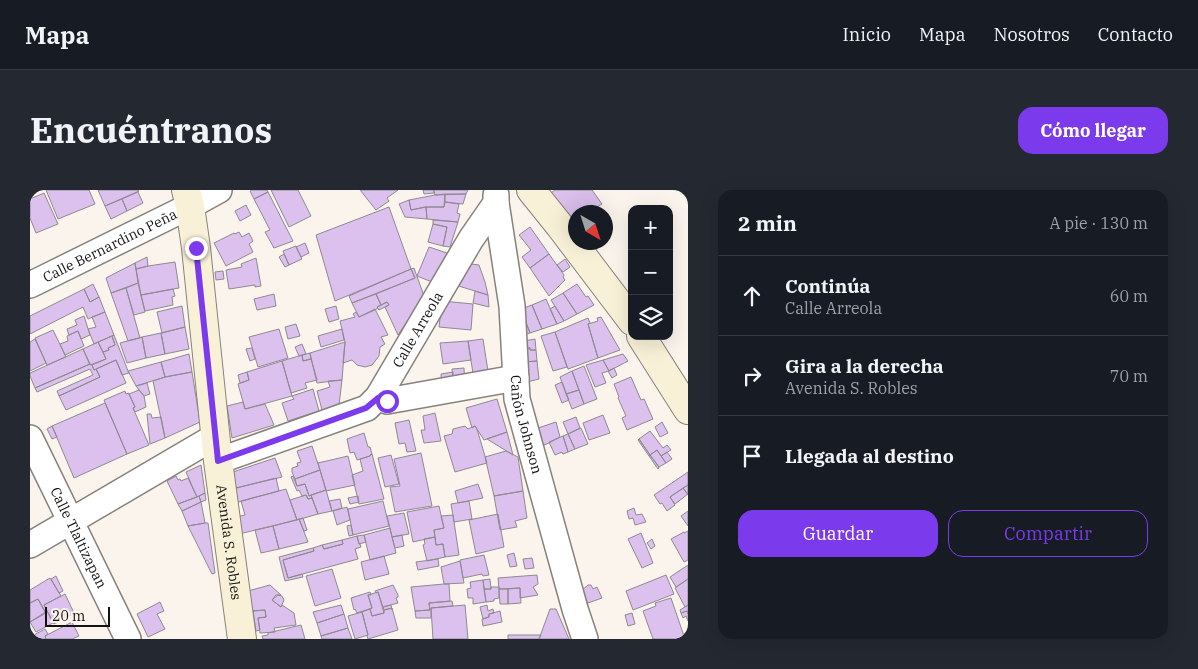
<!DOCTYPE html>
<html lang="es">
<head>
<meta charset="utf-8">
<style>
  :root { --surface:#171b24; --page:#242831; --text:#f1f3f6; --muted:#9ea1a6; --line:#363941; --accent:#7c3aed }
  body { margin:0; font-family:"IBM Plex Serif",serif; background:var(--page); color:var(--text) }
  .controls { position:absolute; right:15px; top:15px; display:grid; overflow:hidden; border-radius:10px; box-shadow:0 5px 20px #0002 }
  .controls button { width:45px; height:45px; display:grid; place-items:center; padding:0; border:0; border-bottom:1px solid var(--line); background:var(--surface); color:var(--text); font:25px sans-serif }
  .compass { position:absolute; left:538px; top:15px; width:45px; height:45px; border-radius:50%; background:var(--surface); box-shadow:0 5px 20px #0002; rotate:141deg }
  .scale { position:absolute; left:15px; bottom:12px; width:65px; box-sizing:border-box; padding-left:5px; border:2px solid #141210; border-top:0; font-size:14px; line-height:18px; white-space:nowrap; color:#141210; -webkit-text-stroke:4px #faf4ed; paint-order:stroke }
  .stop { position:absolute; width:15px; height:15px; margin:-11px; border:4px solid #7c3aed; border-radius:50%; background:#fff }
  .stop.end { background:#7c3aed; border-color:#fff; box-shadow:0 1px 5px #0008 }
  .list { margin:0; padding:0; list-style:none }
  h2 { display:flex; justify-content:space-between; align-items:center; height:65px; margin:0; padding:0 20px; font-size:21px }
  h2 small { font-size:16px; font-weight:400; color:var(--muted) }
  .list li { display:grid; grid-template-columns:32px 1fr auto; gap:15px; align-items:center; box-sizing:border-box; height:80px; padding:0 20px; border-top:1px solid var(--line) }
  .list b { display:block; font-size:19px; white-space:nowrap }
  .list p { margin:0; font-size:16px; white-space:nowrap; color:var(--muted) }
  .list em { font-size:16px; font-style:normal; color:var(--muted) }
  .actions { display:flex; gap:10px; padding:15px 20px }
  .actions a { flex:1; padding:11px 0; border:1px solid var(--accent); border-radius:15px; text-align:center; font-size:18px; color:var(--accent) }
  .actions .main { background:var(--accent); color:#fff }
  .icon { flex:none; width:28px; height:28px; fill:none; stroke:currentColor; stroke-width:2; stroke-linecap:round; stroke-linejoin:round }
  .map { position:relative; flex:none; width:658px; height:449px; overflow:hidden; border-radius:15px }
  header { display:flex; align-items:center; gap:30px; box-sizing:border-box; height:70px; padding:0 25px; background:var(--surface); border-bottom:1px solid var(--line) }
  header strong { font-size:24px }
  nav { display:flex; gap:28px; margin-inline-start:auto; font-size:18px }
  .intro { display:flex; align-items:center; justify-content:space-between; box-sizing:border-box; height:120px; padding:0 30px }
  h1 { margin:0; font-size:35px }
  .button { padding:12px 22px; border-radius:15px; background:var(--accent); color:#fff; font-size:18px; font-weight:700 }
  main { display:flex; gap:30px; padding:0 30px }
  aside { flex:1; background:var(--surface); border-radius:15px; box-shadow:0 5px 20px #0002 }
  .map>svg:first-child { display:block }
</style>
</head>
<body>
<header>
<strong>Mapa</strong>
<nav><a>Inicio</a><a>Mapa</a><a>Nosotros</a><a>Contacto</a></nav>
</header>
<div class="intro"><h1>Encuéntranos</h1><a class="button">Cómo llegar</a></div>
<main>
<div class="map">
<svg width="658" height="449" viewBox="0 0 658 449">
  <rect width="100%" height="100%" fill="#faf4ed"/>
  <path fill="#dcc0ed" stroke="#8e8a91" d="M16 0H59L65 14 28 29Z
    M68 0H108L109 1 75 16Z
    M222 0H237L238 2 224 9 220 1Z
    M241 0H268L281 26 259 37Z
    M330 0H368L357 8 359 11 346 20Z
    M393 0H404V3L394 4Z
    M404 0H438L436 4 405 5Z
    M525 0H562L572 14 559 22 557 21 555 22H546V32L538 36 518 5Z
    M108 2 113 13 97 21 92 9Z
    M238 2 263 51 244 58 235 42 240 40 224 9Z
    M14 3 28 34 6 43 0 28V9Z
    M415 4 414 17H395L381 20 379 10 405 5Z
    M415 4H436L433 14 415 12Z
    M92 9 97 21 81 29 75 16Z
    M379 10 381 20 396 17 397 29 375 27 369 14Z
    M415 12 429 14 427 23 430 24 428 32 397 29 396 17H414Z
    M216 15 221 25 210 31 205 21Z
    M359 17 381 79 305 111 286 45Z
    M403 30 428 32 420 57 413 56 417 37 403 34Z
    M403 34 417 37 413 56 398 52Z
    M500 37 519 64 500 78 492 67 501 60 489 45Z
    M209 42 212 47 219 43 223 51 219 54 223 62 196 76 184 53 204 43 205 44Z
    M275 53 279 63 271 67 266 57Z
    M266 56 272 69 259 75 253 61Z
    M399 57 417 63 402 92 387 86Z
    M254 64 259 75 255 77 249 67Z
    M519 64 534 85 533 87 535 90 519 106 500 78Z
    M117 67 118 76 106 79 105 73Z
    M226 68 231 96 225 97V95L199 99 196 80 212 77 211 74Z
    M535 69 540 77 533 82 527 75Z
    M145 72 149 98 111 105 106 79 118 76Z
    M105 73 108 93 81 103 76 88Z
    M434 73 449 75 455 92 458 105 422 94Z
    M384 78 394 106 368 145 355 117 359 115 357 112 351 115 346 104 385 88 381 79Z
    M381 79 385 88 322 113 319 106Z
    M193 81 194 89 186 90 185 82Z
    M108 93 115 122 104 125 96 98Z
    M63 94 69 107 60 112 54 99Z
    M547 94 556 107 558 106 564 115 547 124 533 103Z
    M96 98 110 148 98 151 81 103Z
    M54 99 60 112 69 107 75 122 58 129 53 117 0 144V126Z
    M143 99 145 106 142 107 143 115 115 121 111 105Z
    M445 101 458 105 459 117 443 113Z
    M533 103 547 124 534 131 521 110Z
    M244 104 246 116 227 120 224 109Z
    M346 104 351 115 347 117 348 118 345 120 329 127 322 113Z
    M516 109 527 134 512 139 502 115Z
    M412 111 443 114 441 140 409 137Z
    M357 112 359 115 349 120 347 117Z
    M502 115 512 139 500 143 494 127V118Z
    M152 116 155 137 132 143 127 122Z
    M306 116 309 129 299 132 295 119Z
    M525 116 534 131 527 134 520 119Z
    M345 119 358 145 351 147 355 154 350 157 349 166 342 175 335 177 327 175 322 170 313 173 315 152 310 131 325 127 323 124 326 122 329 127Z
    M75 122 84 145 64 154 58 139 66 137 62 127Z
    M54 126 60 145 51 149 48 141 39 145 37 139 47 135 45 130Z
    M494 127 500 143 494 145Z
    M571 127 590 160 568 168 558 134 568 131 567 128Z
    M558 128 560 133 558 134 568 168 538 179 525 142Z
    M266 134 270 146 258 149 255 137Z
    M155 137 159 159 135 164 131 143Z
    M249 139 258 168 228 177 219 147Z
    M312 139 314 150 291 157 288 146Z
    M23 140 36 167 17 175 5 148Z
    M48 141 54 156 35 165 30 154 38 151 37 146Z
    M525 142 537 177 523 181 511 146Z
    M131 143 135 164 116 168 112 147Z
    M84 145 98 181 99 183 92 185 86 170 64 180 62 175 76 169 73 162 79 160 78 158 85 155 82 146Z
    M82 146 85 155 78 158 79 160 73 162 68 152Z
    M112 147 116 168 97 173 90 153Z
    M5 149 16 173 0 181V152Z
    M453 149 460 194 444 190 438 151Z
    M505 149 506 160H500V158H494V151Z
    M438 151 441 170 413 174 410 153Z
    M68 152 76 169 60 175 53 159Z
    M315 152 312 190 287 193 280 163Z
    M272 154 276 164 269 166 265 157Z
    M222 158 225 169 220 171 216 159Z
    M494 158H500V160H506L507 171 494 172Z
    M53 159 60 174 5 198 0 186V183Z
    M280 163 281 169 273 171 272 165Z
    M159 164 162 182 135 187 131 172Z
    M593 164 598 171 579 181 573 170Z
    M272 165 273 171 281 169 287 190 275 193 277 198 261 203 252 171Z
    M86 170 96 193 36 220 29 206 70 187 66 179Z
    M573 170 579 181 572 183 576 193 565 197 556 175Z
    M252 171 262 206 215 219 208 194 219 190 217 182Z
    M507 171 509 189 493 193 494 172Z
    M131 172 135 187 106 196 98 181Z
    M60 174 62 175 64 180 66 179 70 187 29 206 27 201 63 185 60 179 7 202 5 198Z
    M554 176 567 209 554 214 542 181Z
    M434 178 435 197 424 200 422 179Z
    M584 178 587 185 582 188 578 181Z
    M542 181 549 200 536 204 530 187Z
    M162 182 170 232 135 248 123 191 135 187Z
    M217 182 219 190 210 193 208 185Z
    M423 182 424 200 412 201 411 184Z
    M601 187 611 210 614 209 623 229 597 240 592 228 596 226 588 208 589 207 584 194Z
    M312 190 309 215 292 220 287 201 300 197 298 191Z
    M532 192 539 210 532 213 525 195Z
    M117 193 120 204 114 206 106 196Z
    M283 199 289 221 258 231 252 213 264 209 262 206Z
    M109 200 114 206 116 217 105 222 103 218 105 217 99 204Z
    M549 200 554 214 542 219 536 204Z
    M95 201 96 204 99 203V204L105 217 103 218 119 255 97 264 74 210Z
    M467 209 477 242 454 250 445 236 442 238 436 218Z
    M213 212 215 219 235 214 244 235 202 248 197 216Z
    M75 213 97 264 44 288 22 236Z
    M405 223 411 251 394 253 391 240H395L393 226Z
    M117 224H121L122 228 131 227 135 248 120 254Z
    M573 225 580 243 559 250 553 233Z
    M546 227 550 238 538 244 533 232Z
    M379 230 386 261 377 262 375 253 369 254 365 233Z
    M526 232 530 247 519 253 511 256 505 239Z
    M632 232 638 243 630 247 625 237Z
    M22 236 27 247 22 249 17 239Z
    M435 236 438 239 445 236 447 239 457 273 425 282 414 246 422 244 423 239Z
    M551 238 558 254 545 259 538 244Z
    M620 241 633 258 637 255 641 260 631 266 627 260 620 265 609 249Z
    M477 242 483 265 457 249Z
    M334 243 338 257H340L342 264 340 265V266L327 270 324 262 320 263 317 249Z
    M538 244 545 259 538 262 533 246Z
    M533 246 538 262 533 264 532 262 525 265 519 252Z
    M609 249 620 265 619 266 608 250Z
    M282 256 290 280 265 289 262 282V278L268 276 267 273 271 272 267 261Z
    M627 260 636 273 629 277 620 265Z
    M476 261 488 267 493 301 464 306 455 267Z
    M637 262 642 269 636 273 631 266Z
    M391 263 402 316 365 322 360 297 370 296 364 269Z
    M342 264 354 309 329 314 322 285 333 281 330 269 340 266V265Z
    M361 265 369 294 355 297 348 268Z
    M620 265 629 277 628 279 619 266Z
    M318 266 325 295 296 301 288 273Z
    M245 268 252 287 206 298 203 282Z
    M171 275 175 303 167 307 156 282Z
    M290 280 296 300 279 306 275 294 267 296 265 289Z
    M202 282 206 298 246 288 249 301 205 313Z
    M658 282V295L640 307 645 315 637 321 632 313 630 314 624 305Z
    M146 286 148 290 150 289 151 291 158 288 167 307 148 314 137 291Z
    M263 286 267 296 275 294 279 306 281 305 282 308 278 309 276 305 272 306 269 300 267 301 261 287Z
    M448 294 453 308 428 313 425 301Z
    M658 295V305L653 298Z
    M653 298 658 304 645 314 640 307Z
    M256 299 267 330 209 344 206 327 215 325 211 311Z
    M296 300 302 321 288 324 281 305Z
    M493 301 497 328 485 331 487 337 470 340 464 306Z
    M175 303 176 310 171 312 169 306Z
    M276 305 278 309 282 308 288 324 267 330 260 310Z
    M169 306 171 312 152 321 148 314Z
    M328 306 329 312 320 314 318 308Z
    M310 309 312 318 302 321 299 311Z
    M353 311 359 336 323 345 318 319Z
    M439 311 442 329 424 332 421 314Z
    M171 312 175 333 158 336 152 321Z
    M409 316 414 338 404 340 405 347 383 352 377 322Z
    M317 317 320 330 307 335 303 321Z
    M604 318 606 325 612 324 616 332 605 335 603 328 599 329 597 321Z
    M658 321V336L651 326Z
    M374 323 379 344 362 347 357 326Z
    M468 324 474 357 446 364 439 330Z
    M423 325 429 365 415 367 413 354 406 355 404 340 414 338 411 326Z
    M273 328 277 340 274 341 269 329Z
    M269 329 278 352 249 359 243 336Z
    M175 333H178L185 383 182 384 158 336Z
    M321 335 323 345 319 346 317 336Z
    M243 336 249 359 231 363 225 340Z
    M360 338 366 363 340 370 334 345Z
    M658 341V370L654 372 641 349 654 342V343Z
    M611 343 623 373 612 378 598 349Z
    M334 345 336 352 329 354 327 346Z
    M372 345 374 356 365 358 362 347Z
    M327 346 329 354H330L331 357 325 359 328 369 258 388 253 370 284 361 283 358 292 355 294 359 313 354 312 350Z
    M405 347 406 355 413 354 415 367 397 371 393 355 395 354 394 349Z
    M622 349 625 356 621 359 617 353Z
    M312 350 313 354 294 359 292 355Z
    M283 358 284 361 253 370 258 388 272 384 273 387 255 391 249 367Z
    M484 363 487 376 480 377 477 365Z
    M454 365 459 385 453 386 452 384 433 388 430 370Z
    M354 366 359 384 335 390 331 372Z
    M502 368 504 378 495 379 493 369Z
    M408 369 409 376 388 380 386 372Z
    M430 371 434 393 414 394 411 377Z
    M658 375V389L646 397 640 387Z
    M302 379 311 408 285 416 276 386Z
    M507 385 508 394 503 397 508 405 490 408V398L469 399 468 388Z
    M636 385 644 404 603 420 596 401Z
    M26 386 33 401 29 403 21 389Z
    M20 388 31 406 14 415 17 421 15 422 8 409 0 413V400Z
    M460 389 461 399H454L453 390Z
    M658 389V415L655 417 645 398Z
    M453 390 456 412 443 414V408H438L437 399 441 398 440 392Z
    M414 394H419L420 411 399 413 400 420 385 421 381 397Z
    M240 395 251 405H246L242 410 251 417 252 415 264 423 266 435 244 438 245 442 230 443 228 428 236 427 235 420 221 421 218 401Z
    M363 395 368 405V407L366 408 368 413 353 417 348 402 346 403 345 401Z
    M558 395H561L563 399 567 397 572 408 558 413 551 401Z
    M461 397H469V408L464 409V411L456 412 454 399H461Z
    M490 398 491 413 478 414V399Z
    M469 399H478V414H470Z
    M340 402 341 405H338L342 418 327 423 325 419 324 420 321 408Z
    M348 402 354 423 342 426 340 419 342 418 338 405Z
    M35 404 44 423 24 434 14 415Z
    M248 405 252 406 254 410 251 417 242 410Z
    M641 408 655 449H623L613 421 626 416 625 413Z
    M8 409 16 423 0 432V413Z
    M422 411 423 416 401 418V428H386L385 421 400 420 399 413Z
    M130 412 134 421 127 424 135 439 118 447 107 424Z
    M311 415 314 424 287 433 283 422Z
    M361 415 362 420V418L354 420 353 417Z
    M435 415 438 449H403L401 418Z
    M457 415 458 421 463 419 464 423 459 424V427L453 429 450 417Z
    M658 415V424L657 421 651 423 650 420Z
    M362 418 368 440 338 449 337 446 338 445 332 422 340 419 342 426 354 423V420Z
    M520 419H526L539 449H509Z
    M235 420 236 427 228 428 230 440 226 441 223 421Z
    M17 421 23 433 6 442 0 432Z
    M470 421 472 432 453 436 452 429 459 427V424Z
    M657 421 658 424V431L656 426 653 428 651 423Z
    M332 422 338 445 325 449 318 426Z
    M602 423 605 434 598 436 595 425Z
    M314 424 318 438 291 446 287 433Z
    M42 432 49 446 42 449H16L15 446Z
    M271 435 275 449H233L232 446 238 445V443Z
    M318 438 322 449H292L291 446Z
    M15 439 18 444 15 446 16 449H0V447Z
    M478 445H511L509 449H478Z"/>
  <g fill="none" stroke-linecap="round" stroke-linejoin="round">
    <g stroke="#87827c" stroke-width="28">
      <g id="street">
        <path id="s1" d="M466 13 482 116 487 209 545 419 555 449"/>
        <path id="s2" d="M0 95 160 16 189 0"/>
        <path d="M348 207 357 211 486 188"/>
        <path id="s3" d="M0 248 98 449"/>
        <path id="s4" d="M188 271 337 218 348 207 441 49 466 13V5"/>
        <path d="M0 355 186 246"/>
      </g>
    </g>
    <g stroke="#87827c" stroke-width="30">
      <g id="secondary">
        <path id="s5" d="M156 0 160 16 166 58 188 271 212 449"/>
        <path d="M501 0 530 36 602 131"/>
        <path d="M611 146 658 220"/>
      </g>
    </g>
    <use href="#street" stroke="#fff" stroke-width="25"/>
    <use href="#secondary" stroke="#f8f1d7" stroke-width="28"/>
  </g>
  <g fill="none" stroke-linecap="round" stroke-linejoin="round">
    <path stroke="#7c3aed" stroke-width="6" d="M166 58 188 271 336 218 348 208 357 211"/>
  </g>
  <g text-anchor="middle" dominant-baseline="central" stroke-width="4" stroke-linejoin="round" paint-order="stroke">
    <g font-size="14" fill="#141210" stroke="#faf4ed">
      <text stroke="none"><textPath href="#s2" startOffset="89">Calle Bernardino Peña</textPath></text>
      <text stroke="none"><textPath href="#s4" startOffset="252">Calle Arreola</textPath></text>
      <text stroke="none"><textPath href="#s1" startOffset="224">Cañón Johnson</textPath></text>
      <text stroke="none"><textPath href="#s3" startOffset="111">Calle Tlaltizapan</textPath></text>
      <text stroke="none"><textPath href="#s5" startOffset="355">Avenida S. Robles</textPath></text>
    </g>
  </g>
</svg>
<div class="controls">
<button>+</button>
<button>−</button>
<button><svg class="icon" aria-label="layers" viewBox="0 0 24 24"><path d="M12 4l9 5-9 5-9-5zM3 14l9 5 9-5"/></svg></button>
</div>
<svg class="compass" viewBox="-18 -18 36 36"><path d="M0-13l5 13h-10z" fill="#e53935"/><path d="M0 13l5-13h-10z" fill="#9ea1a6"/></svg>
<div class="scale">20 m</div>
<div class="stop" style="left:357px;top:211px"></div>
<div class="stop end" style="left:166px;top:58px"></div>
</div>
<aside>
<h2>2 min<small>A pie · 130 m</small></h2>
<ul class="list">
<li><svg class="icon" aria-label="ahead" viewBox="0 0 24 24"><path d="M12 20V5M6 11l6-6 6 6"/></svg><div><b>Continúa</b><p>Calle Arreola</p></div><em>60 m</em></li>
<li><svg class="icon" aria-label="right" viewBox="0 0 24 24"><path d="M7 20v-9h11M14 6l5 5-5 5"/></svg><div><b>Gira a la derecha</b><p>Avenida S. Robles</p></div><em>70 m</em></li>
<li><svg class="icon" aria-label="arrive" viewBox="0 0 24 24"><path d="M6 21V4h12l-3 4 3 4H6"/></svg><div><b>Llegada al destino</b></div></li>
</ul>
<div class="actions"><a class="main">Guardar</a><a>Compartir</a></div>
</aside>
</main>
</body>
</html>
